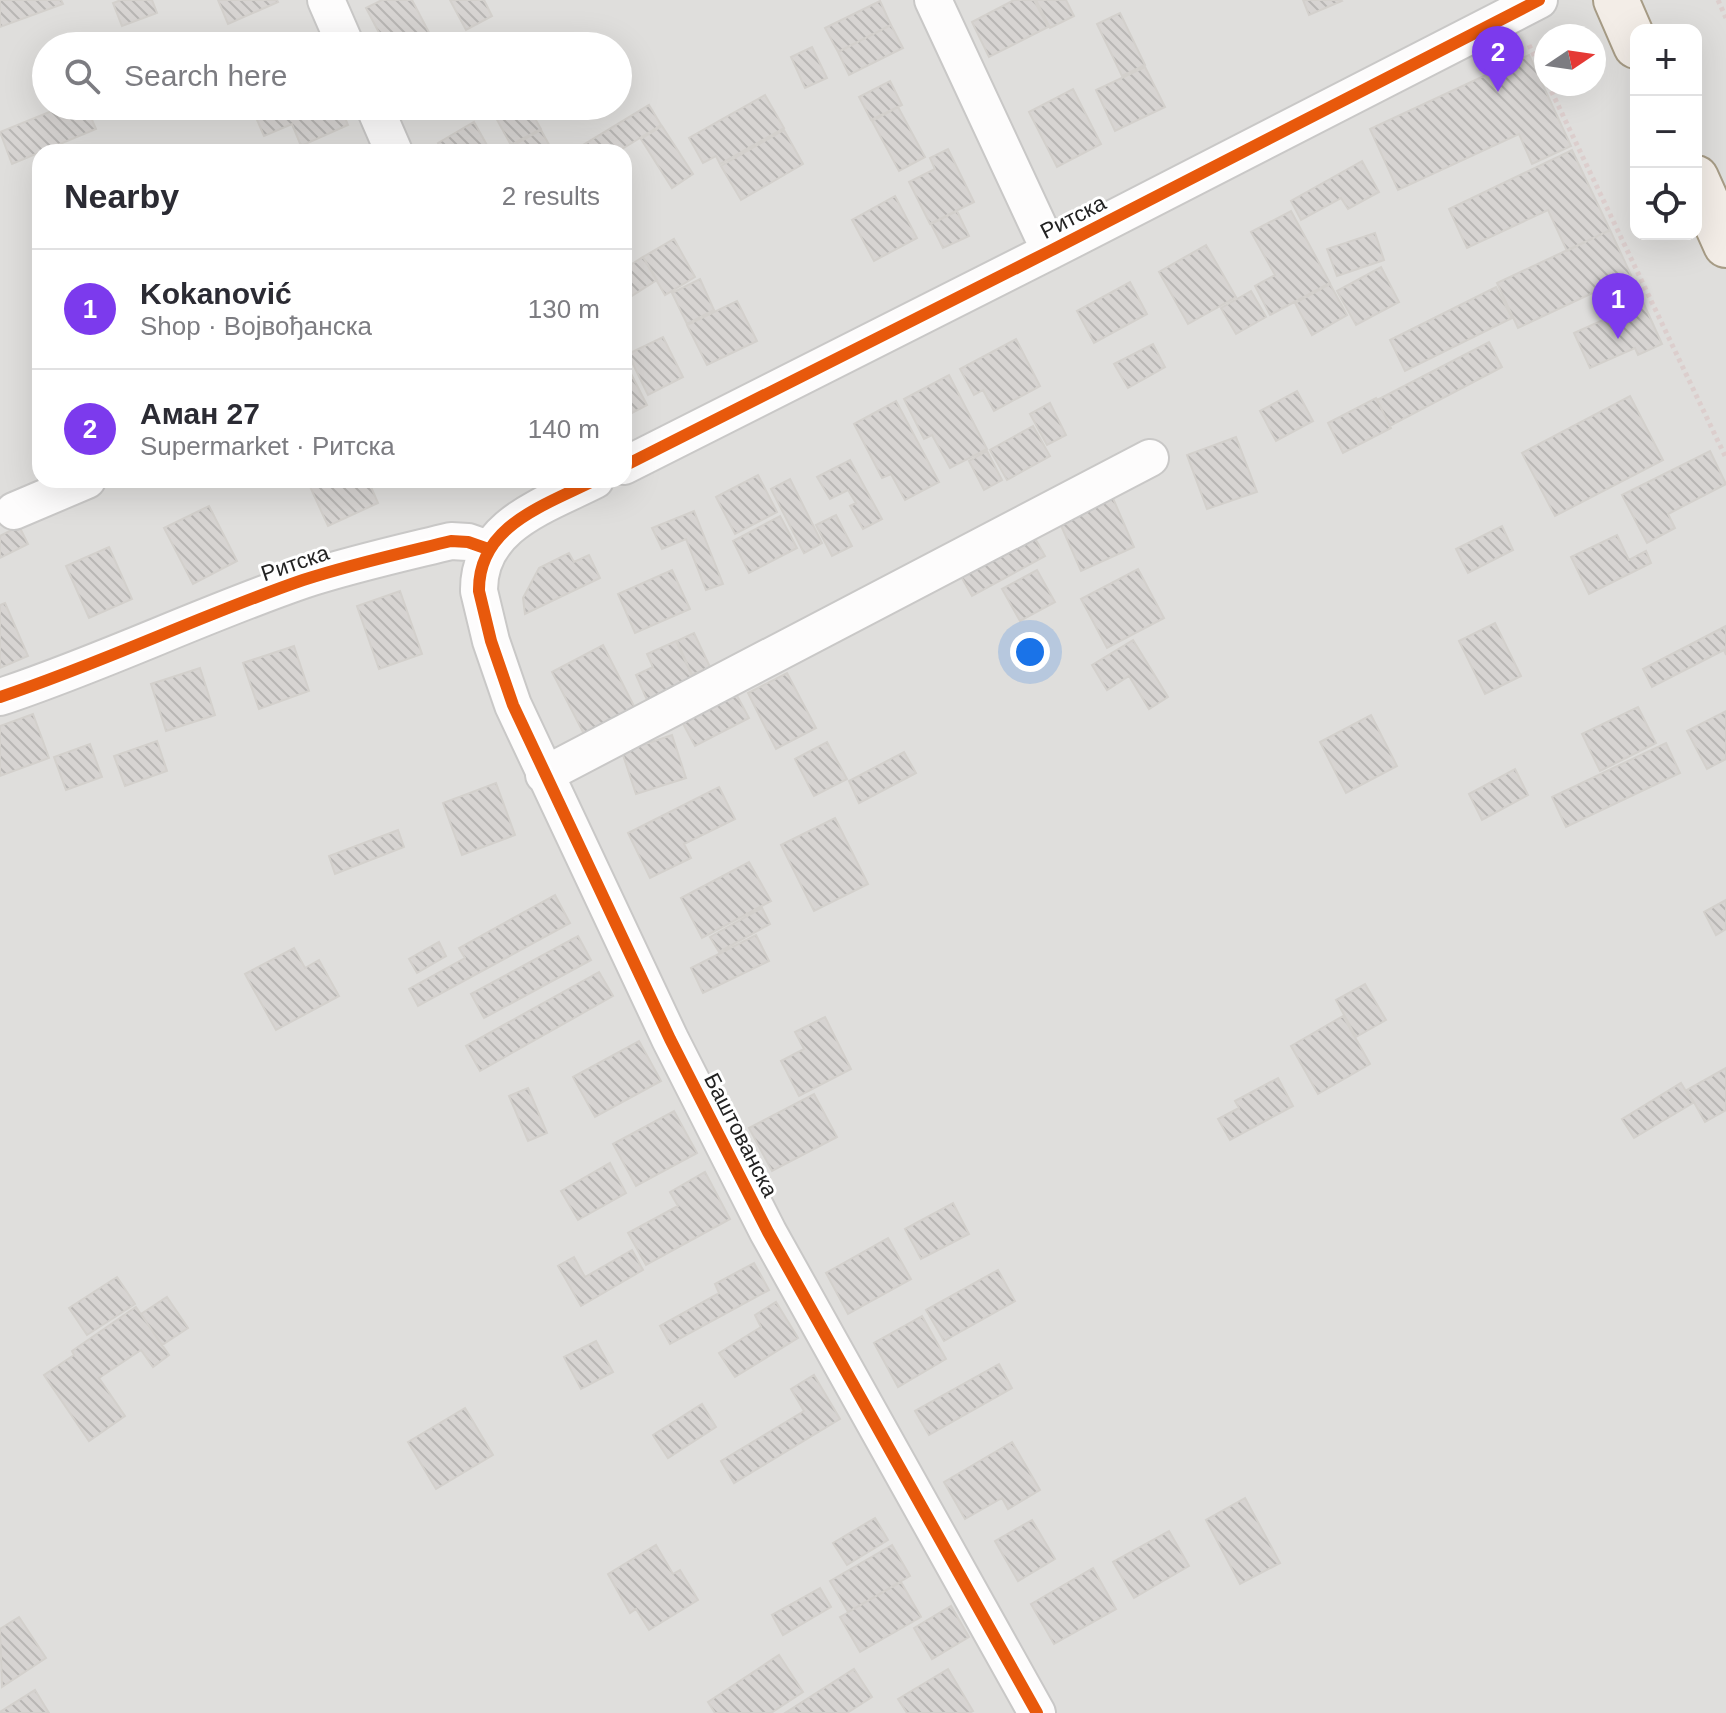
<!DOCTYPE html>
<html lang="en">
<head>
<meta charset="utf-8">
<style>
  :root { --surface:#fff; --page:#f2f2f3; --text:#2b2b33; --muted:#7c7c81; --line:#e1e1e2; --accent:#7c3aed }
  body { margin:0; font-family:Helvetica,sans-serif; background:var(--page); color:var(--text) }
  .controls { position:absolute; right:24px; top:24px; display:grid; overflow:hidden; border-radius:16px; box-shadow:0 8px 32px #0002 }
  .controls button { width:72px; height:72px; display:grid; place-items:center; padding:0; border:0; border-bottom:2px solid var(--line); background:var(--surface); color:var(--text); font:40px sans-serif }
  .compass { position:absolute; left:1534px; top:24px; width:72px; height:72px; border-radius:50%; background:var(--surface); box-shadow:0 8px 32px #0002; rotate:77deg }
  .you { position:absolute; left:1030px; top:652px; width:28px; height:28px; margin:-20px; border:6px solid #fff; border-radius:50%; background:#1a73e8; box-shadow:0 0 0 12px #1a73e833 }
  .badge { display:grid; place-items:center; width:52px; height:52px; border-radius:50%; background:var(--accent); color:#fff; font-size:26px; font-weight:700 }
  .pin { position:absolute; translate:-50% -66px; filter:drop-shadow(0 2px 4px #0008) }
  .pin::after { content:''; position:absolute; top:42px; width:28px; height:24px; background:inherit; clip-path:polygon(0 0,100% 0,50% 100%) }
  .list { margin:0; padding:0; list-style:none }
  h2 { display:flex; justify-content:space-between; align-items:center; height:104px; margin:0; padding:0 32px; font-size:34px }
  h2 small { font-size:26px; font-weight:400; color:var(--muted) }
  .list li { display:grid; grid-template-columns:52px 1fr auto; gap:24px; align-items:center; box-sizing:border-box; height:120px; padding:0 32px; border-top:2px solid var(--line) }
  .list b { display:block; font-size:30px; white-space:nowrap }
  .list p { margin:0; font-size:26px; white-space:nowrap; color:var(--muted) }
  .list em { font-size:26px; font-style:normal; color:var(--muted) }
  .icon { flex:none; width:44px; height:44px; fill:none; stroke:currentColor; stroke-width:2; stroke-linecap:round; stroke-linejoin:round }
  .map { position:relative; flex:none; width:1726px; height:1713px; overflow:hidden }
  .search { position:absolute; background:var(--surface); box-shadow:0 8px 32px #0002; left:32px; top:32px; width:600px; height:88px; display:flex; align-items:center; gap:20px; box-sizing:border-box; padding:0 28px; border-radius:44px; color:var(--muted); font-size:30px }
  .panel { position:absolute; background:var(--surface); box-shadow:0 8px 32px #0002; left:32px; top:144px; width:600px; height:344px; border-radius:24px }
  .map>svg:first-child { display:block }
</style>
</head>
<body>
<div class="map">
<svg width="1726" height="1713" viewBox="0 0 1726 1713">
  <defs>
    <pattern id="building-back-hatch" width="6" height="6" patternUnits="userSpaceOnUse" patternTransform="scale(2)"><rect width="6" height="6" fill="#d7d4d2"/><path d="M-1 5l2 2M0 0l6 6M5-1l2 2" fill="none" stroke="#b8b6b4"/></pattern>
  </defs>
  <rect width="100%" height="100%" fill="#f0eeeb"/>
  <path fill="#dfdedc" fill-rule="evenodd" d="M0 0H1726V1713H0ZM1636 30H1696V234H1636ZM1546 36H1594V84H1546ZM46 46H618V106H46ZM40 152H624V480H40Z"/>
  <path fill="url(#building-back-hatch)" stroke="#d3d0cc" stroke-width="2" d="M0 0H61L63 4 0 27Z
    M121 0H152L157 13 122 26 113 3Z
    M218 0H277L278 2 228 24Z
    M382 0H412L434 42 426 46H411L407 37 386 46 366 8Z
    M450 0H484L492 16 466 30Z
    M1014 0H1034L1048 27 989 57 972 22Z
    M1036 0H1066L1074 16 1050 28Z
    M1303 0H1341L1342 1 1309 15Z
    M880 1 891 25 838 52 825 28Z
    M1120 13 1145 65 1122 76 1097 24Z
    M891 25 903 48 849 75 838 52Z
    M812 47 827 78 805 88 791 57Z
    M1529 55 1571 146 1532 164 1519 134 1398 190 1370 129Z
    M1145 67 1165 107 1115 131 1096 90Z
    M890 81 902 105 871 120 859 97Z
    M1073 89 1101 144 1057 167 1029 112Z
    M765 95 784 128 720 164 716 156 703 163 689 138Z
    M649 105 661 125 617 152H576L575 150Z
    M64 106H86L96 129 12 164 0 132Z
    M251 106H340L348 125 301 146 292 124 264 136Z
    M497 106H528L541 129 511 145 491 109Z
    M898 107 925 157 899 171 872 121Z
    M474 122 488 147 480 152H443L438 143Z
    M662 126 693 174 672 188 641 139Z
    M541 130 553 152H513L511 147Z
    M784 130 803 164 741 200 721 166Z
    M948 149 974 202 930 224 909 182 935 169 930 158Z
    M1572 150 1610 230 1567 251 1548 210 1467 248 1449 209Z
    M1362 161 1379 192 1348 209 1341 198 1301 220 1291 201Z
    M895 196 917 238 874 261 852 220Z
    M957 211 969 236 943 248 931 224Z
    M1291 211 1330 283 1270 315 1255 286 1275 275 1251 232Z
    M1610 230 1631 275 1518 328 1497 283Z
    M1375 233 1384 260 1337 276 1327 249Z
    M674 239 695 277 665 295 643 257Z
    M1206 245 1236 297 1188 324 1159 272Z
    M643 257 657 280 630 297 624 287V269Z
    M1381 267 1399 302 1356 325 1337 291Z
    M700 279 714 310 687 324 672 293Z
    M1130 282 1147 314 1094 343 1077 311Z
    M1330 284 1347 315 1312 335 1295 303Z
    M1496 287 1512 318 1405 371 1390 340Z
    M1251 291 1266 317 1236 334 1221 308Z
    M737 301 757 341 707 365 687 325Z
    M1643 302 1662 344 1638 355 1635 348 1590 368 1574 333Z
    M663 337 683 377 648 395 628 354Z
    M1016 339 1040 386 994 411 983 390 974 395 960 369Z
    M1489 342 1502 367 1390 426 1377 400Z
    M1153 344 1165 367 1128 388 1114 364Z
    M624 360 647 405 624 417Z
    M949 375 987 449 950 468 932 435 924 439 904 399Z
    M1297 391 1313 421 1276 441 1260 411Z
    M1630 396 1663 460 1555 516 1522 453Z
    M1376 398 1391 428 1343 453 1328 423Z
    M896 401 939 482 905 500 891 474 882 478 854 424Z
    M1050 403 1066 435 1047 445 1030 414Z
    M1033 426 1050 456 1007 480 990 450Z
    M1236 437 1257 492 1207 509 1187 455Z
    M987 451 1002 480 984 490 969 461Z
    M1710 451 1726 484 1668 514 1675 528 1647 543 1622 495Z
    M850 460 882 519 863 529 850 506 856 503 848 490 830 499 817 477Z
    M758 475 777 512 735 534 716 497Z
    M790 479 822 543 804 553 771 489Z
    M307 480H368L378 503 328 526Z
    M1112 496 1134 547 1081 571 1059 521Z
    M209 506 237 561 193 584 164 528Z
    M694 511 723 584 706 590 686 539 662 549 652 528Z
    M836 515 852 546 832 556 816 525Z
    M780 516 797 548 749 573 733 541Z
    M19 526 28 544 0 558V536Z
    M1502 526 1513 550 1468 573 1456 549Z
    M1032 533 1045 556 972 596 959 573Z
    M1617 535 1629 560 1646 551 1651 563 1589 594 1571 557Z
    M109 547 132 599 89 618 66 566Z
    M569 553 574 562 589 555 600 578 525 614 523 598 539 568Z
    M1138 569 1164 618 1107 648 1081 599Z
    M672 570 690 609 635 633 618 594Z
    M1037 570 1055 602 1020 621 1002 589Z
    M400 591 422 654 379 669 357 606Z
    M5 603 28 656 0 668V605Z
    M1495 623 1521 676 1485 694 1459 641Z
    M1726 626V655L1724 650 1652 687 1643 669Z
    M694 633 710 667 692 675 677 641Z
    M1133 640 1168 697 1149 709 1129 676 1107 690 1092 665Z
    M676 641 693 678 647 700 636 675 653 667 647 654Z
    M603 645 636 710 585 736 552 672Z
    M294 646 309 691 259 709 243 663Z
    M200 668 215 715 166 731 151 684Z
    M787 673 816 728 776 749 748 693Z
    M735 692 749 718 695 746 681 720Z
    M1638 707 1656 743 1600 771 1582 734Z
    M1726 711V759L1707 769 1687 731Z
    M33 714 49 758 0 776V726Z
    M1371 715 1397 766 1346 793 1320 742Z
    M672 735 686 778 636 794 622 752Z
    M157 741 167 771 125 786 114 756Z
    M827 742 847 779 814 796 795 759Z
    M1666 743 1680 773 1566 827 1552 797Z
    M90 744 102 777 66 790 54 757Z
    M904 752 916 773 859 803 849 781Z
    M1515 769 1528 795 1482 820 1469 794Z
    M496 783 515 835 462 855 443 803Z
    M719 787 735 819 684 844 691 858 650 878 628 833Z
    M835 818 868 884 814 911 781 845Z
    M398 830 404 847 335 874 329 856Z
    M749 862 771 901 702 938 681 898Z
    M555 895 570 923 418 1006 409 989 465 958 459 948Z
    M1726 900V929L1716 935 1704 912Z
    M762 908 770 924 719 952 710 937Z
    M756 935 769 961 703 993 691 968Z
    M578 936 591 960 484 1018 471 994Z
    M439 942 446 956 417 973 409 959Z
    M294 948 305 968 319 960 339 996 276 1030 245 974Z
    M599 972 613 996 480 1071 466 1046Z
    M1365 984 1386 1020 1356 1037 1336 1000Z
    M1343 1016 1370 1064 1318 1094 1291 1046Z
    M825 1017 851 1069 799 1096 781 1061 804 1049 795 1032Z
    M639 1041 661 1081 595 1117 573 1077Z
    M1726 1068V1110L1705 1122 1687 1090Z
    M1278 1078 1293 1106 1230 1140 1218 1119 1239 1108 1235 1101Z
    M1681 1083 1693 1103 1634 1138 1622 1119Z
    M528 1088 547 1133 528 1141 509 1096Z
    M814 1094 837 1137 772 1171 749 1128Z
    M674 1111 697 1153 636 1186 613 1144Z
    M610 1163 626 1193 578 1220 561 1191Z
    M705 1172 730 1219 646 1265 628 1233 678 1206 670 1192Z
    M953 1203 969 1234 921 1259 905 1229Z
    M888 1238 911 1279 848 1314 826 1273Z
    M632 1250 643 1270 581 1306 558 1266 574 1257 585 1277Z
    M754 1263 769 1290 670 1344 660 1326 719 1293 715 1284Z
    M998 1270 1015 1301 944 1341 926 1310Z
    M117 1277 135 1304 87 1335 69 1308Z
    M167 1297 188 1328 162 1345 141 1314Z
    M776 1302 798 1338 735 1377 719 1353 761 1327 755 1315Z
    M136 1307 169 1355 153 1367 141 1350 99 1378 125 1416 89 1441 44 1375 74 1355 72 1351Z
    M922 1316 946 1359 898 1387 874 1343Z
    M596 1341 613 1372 581 1389 564 1357Z
    M999 1364 1012 1388 929 1435 915 1411Z
    M814 1375 840 1419 734 1483 721 1461 804 1411 791 1389Z
    M702 1404 716 1427 668 1458 653 1435Z
    M465 1408 493 1455 436 1489 408 1442Z
    M1012 1442 1040 1490 1008 1509 1002 1498 965 1519 944 1482Z
    M1245 1498 1280 1563 1240 1584 1206 1520Z
    M875 1518 888 1540 847 1565 833 1543Z
    M1032 1520 1055 1559 1018 1581 995 1541Z
    M1169 1531 1189 1566 1134 1598 1113 1562Z
    M656 1545 673 1574 680 1570 698 1600 649 1630 636 1609 630 1613 608 1574Z
    M892 1545 910 1576 848 1612 830 1581Z
    M1093 1568 1116 1609 1054 1644 1031 1604Z
    M901 1582 921 1617 860 1652 840 1617Z
    M820 1588 831 1607 783 1635 772 1615Z
    M951 1606 969 1637 932 1659 914 1628Z
    M19 1617 46 1658 2 1687 0 1629Z
    M779 1655 803 1692 771 1713H715L708 1702Z
    M854 1669 872 1697 847 1713H785Z
    M948 1669 973 1711 969 1713H907L898 1699Z
    M35 1690 49 1713H0V1712Z"/>
  <g fill="none" stroke-linecap="round" stroke-linejoin="round">
    <g stroke="#c9c8c7" stroke-width="40">
      <path id="minor" d="M326 0 346 46
        M933 0 1050 251
        M374 106 394 152
        M624 466 1050 251 1539 0
        M595 480C546 505 478 525 479 591L491 641 513 705 670 1039 768 1232 1037 1713
        M14 511 87 480
        M0 697C103 663 201 615 303 580 352 564 402 553 451 541L468 542 488 549
        M544 775 1150 458"/>
    </g>
    <g stroke="#a79c86" stroke-width="48">
      <path id="major" d="M1616 0 1636 46
        M1696 178 1726 245"/>
    </g>
    <path stroke="#dccecd" stroke-width="5" stroke-dasharray="4 4" stroke-linecap="butt" d="M1718 0 1726 18
      M1529 45 1546 80
      M1548 84 1726 458"/>
    <use href="#minor" stroke="#fdfcfc" stroke-width="36"/>
    <use href="#major" stroke="#f3ede7" stroke-width="44"/>
    <g stroke="#fff" stroke-width="17">
      <path id="cycleway" d="M624 466 1050 251 1539 0
        M595 480C546 505 478 525 479 591L491 641 513 705 670 1039 768 1232 1037 1713
        M0 697C103 663 201 615 303 580 352 564 402 553 451 541L468 542 488 549"/>
    </g>
    <use href="#cycleway" stroke="#e8590c" stroke-width="12"/>
  </g>
  <g text-anchor="middle" dominant-baseline="central" stroke-width="6" stroke-linejoin="round" paint-order="stroke">
    <g font-size="22" fill="#222" stroke="#fff">
      <text transform="translate(1073 217) rotate(-27)">Ритска</text>
      <text transform="translate(295 563) rotate(-19)">Ритска</text>
      <text transform="translate(741 1135) rotate(63)">Баштованска</text>
    </g>
  </g>
</svg>
<div class="controls">
<button>+</button>
<button>−</button>
<button><svg class="icon" aria-label="locate" viewBox="0 0 24 24"><circle cx="12" cy="12" r="6"/><path d="M12 2v4M12 18v4M2 12h4M18 12h4"/></svg></button>
</div>
<svg class="compass" viewBox="-18 -18 36 36"><path d="M0-13l5 13h-10z" fill="#e53935"/><path d="M0 13l5-13h-10z" fill="#7c7c81"/></svg>
<div class="you"></div>
<div class="pin badge" style="left:1618px;top:339px">1</div>
<div class="pin badge" style="left:1498px;top:92px">2</div>
<div class="search"><svg class="icon" aria-label="search" viewBox="0 0 24 24"><circle cx="10" cy="10" r="6"/><path d="M15 15l6 6"/></svg>Search here</div>
<section class="panel">
<h2>Nearby<small>2 results</small></h2>
<ul class="list">
<li><span class="badge">1</span><div><b>Kokanović</b><p>Shop · Војвођанска</p></div><em>130 m</em></li>
<li><span class="badge">2</span><div><b>Аман 27</b><p>Supermarket · Ритска</p></div><em>140 m</em></li>
</ul>
</section>
</div>
</body>
</html>
